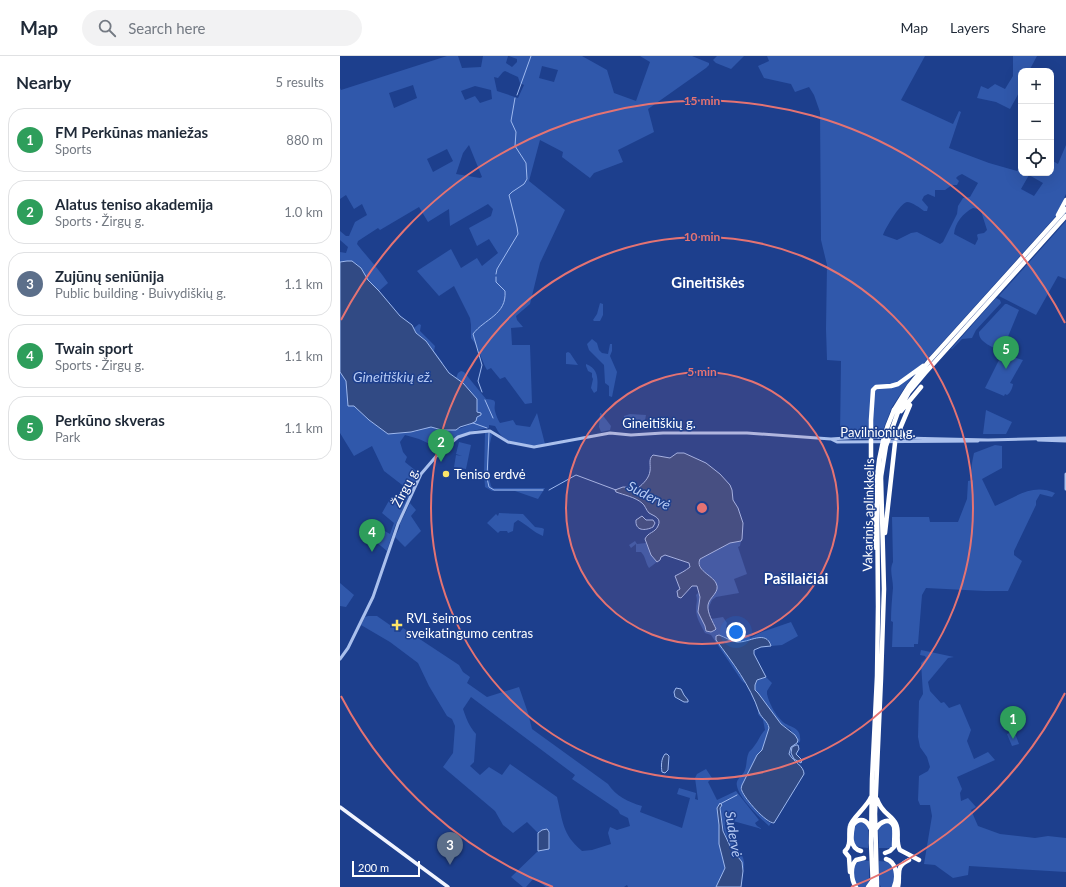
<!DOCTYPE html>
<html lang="en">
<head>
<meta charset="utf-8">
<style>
  :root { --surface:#fff; --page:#f2f2f3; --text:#1f2937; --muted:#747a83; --line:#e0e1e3; --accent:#2563eb }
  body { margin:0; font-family:Lato,sans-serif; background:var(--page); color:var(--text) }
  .controls { position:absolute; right:12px; top:12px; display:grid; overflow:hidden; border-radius:8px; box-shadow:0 4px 16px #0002 }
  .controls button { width:36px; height:36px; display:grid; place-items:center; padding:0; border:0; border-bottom:1px solid var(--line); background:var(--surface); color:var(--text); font:20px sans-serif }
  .scale { position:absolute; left:12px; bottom:10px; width:68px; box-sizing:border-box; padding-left:4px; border:2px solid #fff; border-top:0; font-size:11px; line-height:14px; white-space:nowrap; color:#fff; -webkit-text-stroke:3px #1d3f8d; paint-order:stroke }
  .you { position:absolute; left:396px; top:576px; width:14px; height:14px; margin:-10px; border:3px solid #fff; border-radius:50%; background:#1a73e8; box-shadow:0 0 0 6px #1a73e833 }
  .badge { display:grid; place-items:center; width:26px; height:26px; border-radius:50%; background:var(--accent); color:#fff; font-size:13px; font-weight:700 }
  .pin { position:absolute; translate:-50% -33px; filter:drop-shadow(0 1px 2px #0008) }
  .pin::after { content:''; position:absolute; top:21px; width:14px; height:12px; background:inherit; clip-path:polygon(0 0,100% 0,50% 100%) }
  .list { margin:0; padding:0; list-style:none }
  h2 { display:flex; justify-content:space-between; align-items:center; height:52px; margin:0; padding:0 16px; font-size:17px }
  h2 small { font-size:13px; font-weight:400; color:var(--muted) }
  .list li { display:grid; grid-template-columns:26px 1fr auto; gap:12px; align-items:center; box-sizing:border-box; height:64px; margin:0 8px 8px; padding:0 8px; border:1px solid var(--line); border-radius:16px }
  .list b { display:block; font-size:15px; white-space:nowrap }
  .list p { margin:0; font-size:13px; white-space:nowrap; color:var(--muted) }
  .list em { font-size:13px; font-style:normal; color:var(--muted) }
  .icon { flex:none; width:22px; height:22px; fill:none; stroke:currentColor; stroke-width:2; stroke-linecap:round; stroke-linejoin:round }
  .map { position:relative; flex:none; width:726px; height:831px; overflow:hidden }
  header { display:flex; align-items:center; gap:24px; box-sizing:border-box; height:56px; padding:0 20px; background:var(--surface); border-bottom:1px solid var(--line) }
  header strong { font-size:19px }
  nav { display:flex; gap:22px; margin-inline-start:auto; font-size:14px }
  .search { width:280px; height:36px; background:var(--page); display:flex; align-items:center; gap:10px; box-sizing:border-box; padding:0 14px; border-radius:22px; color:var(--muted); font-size:15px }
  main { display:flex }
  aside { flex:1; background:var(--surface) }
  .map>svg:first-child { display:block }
</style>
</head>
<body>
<header>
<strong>Map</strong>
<div class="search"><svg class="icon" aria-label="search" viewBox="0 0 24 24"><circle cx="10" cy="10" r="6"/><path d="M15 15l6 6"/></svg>Search here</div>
<nav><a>Map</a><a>Layers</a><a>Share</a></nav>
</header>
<main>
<aside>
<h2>Nearby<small>5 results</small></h2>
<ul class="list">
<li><span class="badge" style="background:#2e9e5b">1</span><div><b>FM Perkūnas maniežas</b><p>Sports</p></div><em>880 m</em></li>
<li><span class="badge" style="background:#2e9e5b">2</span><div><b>Alatus teniso akademija</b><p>Sports · Žirgų g.</p></div><em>1.0 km</em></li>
<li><span class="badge" style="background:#5c6f8a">3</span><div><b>Zujūnų seniūnija</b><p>Public building · Buivydiškių g.</p></div><em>1.1 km</em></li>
<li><span class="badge" style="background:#2e9e5b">4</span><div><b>Twain sport</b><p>Sports · Žirgų g.</p></div><em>1.1 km</em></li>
<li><span class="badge" style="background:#2e9e5b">5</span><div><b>Perkūno skveras</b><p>Park</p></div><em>1.1 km</em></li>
</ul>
</aside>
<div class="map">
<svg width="726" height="831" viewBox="0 0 726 831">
  <rect width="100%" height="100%" fill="#1d3f8d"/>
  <path fill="#3058ab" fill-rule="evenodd" d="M107 0H118L122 12 141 11 143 0H168L166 7 172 11 177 6V3L169 0H242L267 14 274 37 296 45 310 6 300 0H352L369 7V9L366 12 308 53 314 76 278 94 283 106 254 117 250 122 222 101 223 96 200 84 189 125 225 154 200 207 190 248 176 260 177 264 183 271 171 272 172 289H190L192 347 185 348 165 321 160 323 151 312 147 314C141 304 140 293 131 282V269L130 262 114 230 99 240 77 215 111 193 121 212 137 202 142 210 158 197 149 183 137 190 129 172 151 160 153 153 148 148 110 170 109 153 88 166 79 151 40 174 38 172 18 185 17 188C28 202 39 213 48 227L39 235C34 231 30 227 27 223 18 211 19 202 0 206V196L6 197 8 191 0 184V175L6 180H9L15 166 27 159 22 148 14 153 6 139 0 143V32L1 34ZM202 10 218 14 214 26 199 22ZM165 15 178 21 180 27 184 29 178 42 157 35 154 21 158 22 163 16ZM73 29 77 42 54 52 49 37ZM135 30 151 34 152 43 140 47 135 40 125 44 121 35ZM129 89 142 121 140 122 116 118 123 97ZM107 93 113 105 93 116 87 103Z
    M377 0H404L391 13 376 7 373 4Z
    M427 0H585L561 44 613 68 619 55 621 56 609 92 649 107 677 115 681 112V117H711V104L718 108 726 89V138L716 160 573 319 552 351 541 379 525 378 500 380 501 305 487 304 486 273 487 209 481 184 480 56 474 39 469 31 455 36 451 28 424 22 418 10 429 5ZM622 118 638 127 630 141 623 142 618 150 617 158 603 186 600 188 577 176 571 177 557 184 543 179C545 173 560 147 567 146 572 146 580 152 584 155H587L588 151 582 144 584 140 588 138 595 141V134H605L612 129H617L619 125 616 122 618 120ZM689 119 703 127 694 140 681 133ZM633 152 638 153 641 155 647 174 644 177 638 178 637 179 638 183 635 189 614 178C615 167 623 157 633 152Z
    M673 0H697L689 15H681V33L670 53 656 46 637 42 641 30 648 33 655 28 665 33 673 20Z
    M726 165V223L718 220 696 259 659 240Z
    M656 242 660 244 661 247 636 274 632 282 622 283 612 293H611Z
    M260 247 263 248V259L260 265H254L253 264 257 258Z
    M665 248H667L679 254 662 295C654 292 638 286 639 276Z
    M79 268 81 269 80 275 95 290 94 295 103 307 102 308 86 285 76 277 74 272Z
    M252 283 257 287 259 294 262 297 268 298 270 288H272V295L270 300 277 316 272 341 269 340V330L265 327 264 309 249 294 247 288Z
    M228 296 230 297 238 309 226 308V297Z
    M662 298 683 304 670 327 673 328C673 331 670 338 667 339L665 338 664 340 645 332Z
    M246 308C259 313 258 324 257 335L254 337 251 332 253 323 252 321V317L248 315 246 310Z
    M121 315 124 316 146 343C160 344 153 347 155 355 156 359 158 364 160 367L173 364 176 369 190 371 197 357 205 388C192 391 169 390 160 378 158 376 157 373 155 370L149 369V372C128 375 117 379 101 393L79 383 65 379 60 386 63 396 67 401 65 406 80 418 55 470 47 495 35 485 43 474 50 478 54 467 42 457 51 441 64 448 70 435 44 415 32 390 14 400 0 377V316L6 325 10 350H14L29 364 48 378C56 377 64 377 73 376 79 375 85 372 91 371 95 371 99 373 103 374 113 376 134 370 138 360H140C136 355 137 350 136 344 135 338 121 326 116 322L118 317Z
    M646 354 672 366 666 378H643Z
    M260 357H261L271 370 270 374 261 376 259 371Z
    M290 358 306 359 304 370 302 373H292L290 372 289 365 284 364V360Z
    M150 376 152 379C148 392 147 417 151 430L153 432H205L198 443 175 435H152L145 431 144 416 145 377Z
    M119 386 131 389 126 413 114 411 116 399 122 400 116 398Z
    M655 389 662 390V412L642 423 655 450C676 441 692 427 715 437L712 441 700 438 696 445V449L674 495V499L682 505 668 535H645L586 532 582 539 578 588H574V591H552L553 566 551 565C551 553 552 543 553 532 553 522 549 514 553 506L552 461H589L590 466H618L627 443 628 425 633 424C630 414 632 407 634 397Z
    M70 447 76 454 71 460 81 475 65 491 55 481 60 471V468Z
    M159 457 183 458 195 471 202 472 204 473 203 480C193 476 186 468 178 464L174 467 173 475 168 477 167 475H160L158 477 147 467 156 458 158 460Z
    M295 485 297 488 306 487 311 499 317 506 309 512C305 506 306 501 301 496H296V488L291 492 289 489Z
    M401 485 400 490 398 491 407 518 394 523 399 537 376 541 372 544 368 553 369 544 373 540 374 524C368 520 357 512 360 503L390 487Z
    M0 527 14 539 6 551 0 550Z
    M358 537 359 538 366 575 376 573 371 563 383 561 387 567 386 571 388 578 400 580 408 579 410 582 422 576 451 566 458 580 442 589 431 590C426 573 409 587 397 586 390 585 385 581 379 579L376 582 408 630 402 625 373 582 371 579 365 577C361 569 356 562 356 553 356 547 358 545 356 539Z
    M28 560H37L60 576 63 572 119 609 123 616 130 621 127 627 147 641 179 631 188 657 192 673 268 728C276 740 288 746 302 750L300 756 342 772 350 742 337 738 339 732 356 737 355 743 358 744 355 722 357 718 366 713 372 722 368 726 377 744 396 735 419 764 415 767 417 770 422 773 393 765H388L385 768C386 785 410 797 403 815 401 798 396 801 390 789 384 777 382 765 380 752H377L379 769V788L385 812 376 831H288L287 829 284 831H206L194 822 186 831H183L171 821 198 795 209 793 199 776 198 777 187 766 173 777 163 769 155 755 103 711 113 697 115 670 112 663 107 660 89 630 78 607 50 586 21 569 25 561ZM131 641 235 719 232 723 278 754 280 758 288 762 290 770 277 774 270 771 268 777 271 788 252 794 242 795C222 778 223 766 217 741L170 708 162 719 149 711 140 719 130 710 134 706 136 678C129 670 126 662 123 653Z
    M581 594 614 601 608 602 588 626 590 635 601 647 604 646 609 652 620 648 631 674 627 685 634 703 648 696 655 704 617 721 622 733 620 737 621 745 628 742 636 751 631 754 638 770 660 778 695 782 708 780 726 782V816L629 810 628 819 613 822 595 809 584 808 592 760 590 749H580L578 744 579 720 588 715 590 711 587 701 580 691 578 681 579 645 583 638 581 607 586 602 585 600 580 599Z
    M426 621 432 627 427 635V638C429 647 435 658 441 664 449 673 462 669 460 686L457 687 458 684 450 673 441 668 418 637 415 634V629L418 624Z
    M419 653C420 661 428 664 429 672L422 695 417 699 402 729 401 733 428 766 431 767 429 770C420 762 399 742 397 730 395 723 403 720 405 714 407 709 406 702 409 696 411 694 413 692 415 689 419 684 420 679 425 674L423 664 418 658Z
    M674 675 679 688 672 690 667 678Z
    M523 765 528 771V792L519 791 514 789C513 782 513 773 516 767Z
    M544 767H549C554 773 554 785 552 792H539L538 772Z
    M519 804 529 805V826L525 831H518L514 823V810Z
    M539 805 549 806 554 811V828L553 831H541L539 827Z"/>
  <path fill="#314a84" stroke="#9eb9ef" d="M7 205H12L21 212 28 224 39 235 60 260 72 269 76 277 86 285 109 317 123 327 137 343V356L141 357V359L137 361 136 365 133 367 120 371 116 374H102L91 371 71 376 48 378 29 364 14 350H8L6 325 0 316V206Z
    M337 397H344L366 407 380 418 390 429 392 434 393 444 398 452 403 467 402 483 401 485 390 487 360 503C355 514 372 519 376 527 381 536 369 541 368 549 367 557 373 566 376 573L375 574 371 576 366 575 365 570 358 556 360 541 357 530H352L341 542 338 541 337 535 340 533 335 520C341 517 345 515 350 511L349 507 325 499 321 501 320 504 317 506 311 499 305 483C308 476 315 477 318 470 322 462 314 460 309 457 306 454 305 449 302 447 295 441 284 439 276 436L275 434 283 431 298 432C304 427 309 422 310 415 311 409 308 403 313 399L330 402Z
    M302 460 306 464H313L315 467 313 471C305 475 295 475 296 464Z
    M379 579C385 581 390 585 397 586 409 587 426 573 431 590L421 591 414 594V598L426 621 417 624 415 629V634L418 637 441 668 455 679 458 684 457 687 451 691 449 698C454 706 464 710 464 718L434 767C426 767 405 743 402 735 401 733 401 732 402 729L417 699 422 694 429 672C428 665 422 663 419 656 410 629 393 607 376 584V580Z
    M336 632 341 633 344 639 348 644V646H344L335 641 334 636Z
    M456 689H458L459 693 456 698 462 704 461 707 454 703 451 697 452 691Z
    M325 698H327L329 700 328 714 325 717 322 716C321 710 321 703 325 698Z
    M380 747 382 749 380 752 383 775 391 792 402 806 403 815 401 831H376L385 812 379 788V769L377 752Z
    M207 773 209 776V793L198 795V777L202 774Z"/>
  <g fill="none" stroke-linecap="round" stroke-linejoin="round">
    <path stroke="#9eb9ef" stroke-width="1" d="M177 39 191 0
      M156 218 157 213 178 178 177 171 169 139 172 136 184 128 187 123 186 107 175 90 176 76 171 65 175 42
      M142 336 138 325 142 309 133 278C144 263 167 259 165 235L156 226V221
      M145 344 153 362
      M133 367 147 372
      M149 377 147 422 149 431 154 434H203
      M209 434 236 419 276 434
      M380 748 397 739"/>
    <path stroke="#aac0ed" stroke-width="3" d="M491 383 497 386 638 385
      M698 384 726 385
      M726 418V433
      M0 603 8 592 33 541 58 468 81 418 99 397 118 381 130 377 150 375 168 386 194 391 270 377 291 379 323 377H407L491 383 520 381 648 384 726 382"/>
    <path stroke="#f1f4ff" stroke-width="3.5" d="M0 751 108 831"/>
    <path stroke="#fff" stroke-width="4.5" d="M718 159 726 144
      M554 354 569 330 590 304 726 153
      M561 355 581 331
      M558 356 569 336 585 317 726 160
      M560 372 563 379 568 382
      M556 382 570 349
      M545 477 555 387
      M536 492 531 434V364L533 334 536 331 551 330 558 328 583 310
      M537 743C542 758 551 758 556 768 560 776 555 786 560 794L579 804
      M536 773C540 766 550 760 554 771 555 776 554 785 554 791L550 795 545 797
      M505 795C512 789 508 778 510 770 511 763 527 751 531 741
      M521 795C509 792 511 779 513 769 520 760 527 764 531 773
      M505 796 509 801 510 816
      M546 803C557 806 558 822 554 831
      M516 831C511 824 510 810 516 804L524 802
      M528 831 533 824
      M533 831 531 787 532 723 537 620 538 550 537 421
      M537 831 535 758 541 623 544 533 541 421
      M558 831C561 819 554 811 569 804"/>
    <path stroke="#fff" stroke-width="4.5" d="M537 421C539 398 544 376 554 354
      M541 421 546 390 558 356"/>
  </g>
  <circle cx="362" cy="452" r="136" fill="#e47373" fill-opacity=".12"/>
  <g fill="none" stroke="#e47373" stroke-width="2">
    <circle cx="362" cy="452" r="136"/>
    <circle cx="362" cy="452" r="271"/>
    <path d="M725 637A407 407 0 0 1 511 831M213 831A407 407 0 0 1 1 640M1 264A407 407 0 0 1 725 267"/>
  </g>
  <g fill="#fce569" stroke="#1d3f8d" stroke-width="1.5">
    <circle cx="106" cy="418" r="4"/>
    <path d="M55 563h4v4h4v4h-4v4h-4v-4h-4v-4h4z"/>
  </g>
  <g text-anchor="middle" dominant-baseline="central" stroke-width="3" stroke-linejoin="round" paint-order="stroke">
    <g font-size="13" fill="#fff" stroke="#1d3f8d">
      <text x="319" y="367">Gineitiškių g.</text>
      <text x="538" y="376">Pavilnionių g.</text>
      <text transform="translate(65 431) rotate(-63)">Žirgų g.</text>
      <text transform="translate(528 459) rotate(-89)">Vakarinis aplinkkelis</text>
    </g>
    <g font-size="13" fill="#fff" stroke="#1d3f8d" text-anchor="start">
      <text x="114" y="418">Teniso erdvė</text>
      <text x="66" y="562">RVL šeimos<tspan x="66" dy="15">sveikatingumo centras</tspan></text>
    </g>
    <g font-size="14" font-style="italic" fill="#b6caf4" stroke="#1d3f8d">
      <text x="53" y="320">Gineitiškių ež.</text>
      <text transform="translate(309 439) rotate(27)">Sudervė</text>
      <text transform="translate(394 778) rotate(81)">Sudervė</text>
    </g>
    <g font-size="15" font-weight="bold" fill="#fff" stroke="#1d3f8d">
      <text x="368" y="226">Gineitiškės</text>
      <text x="456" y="522">Pašilaičiai</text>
    </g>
  </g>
  <circle cx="362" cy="452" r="6" fill="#e47373" stroke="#1d3f8d" stroke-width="2"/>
  <g font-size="12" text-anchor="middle" font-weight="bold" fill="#e47373" stroke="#1d3f8d" stroke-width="3" stroke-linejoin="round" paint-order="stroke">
    <text x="362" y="49">15 min</text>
    <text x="362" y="185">10 min</text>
    <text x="362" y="320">5 min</text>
  </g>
</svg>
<div class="controls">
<button>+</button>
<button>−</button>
<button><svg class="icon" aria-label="locate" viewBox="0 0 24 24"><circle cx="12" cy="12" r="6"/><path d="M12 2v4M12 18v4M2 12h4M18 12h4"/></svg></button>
</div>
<div class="scale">200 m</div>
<div class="you"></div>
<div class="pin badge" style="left:673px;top:683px;background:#2e9e5b">1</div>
<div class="pin badge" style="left:101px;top:406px;background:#2e9e5b">2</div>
<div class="pin badge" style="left:110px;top:809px;background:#5c6f8a">3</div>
<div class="pin badge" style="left:32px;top:496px;background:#2e9e5b">4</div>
<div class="pin badge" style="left:666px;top:313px;background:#2e9e5b">5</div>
</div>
</main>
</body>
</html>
